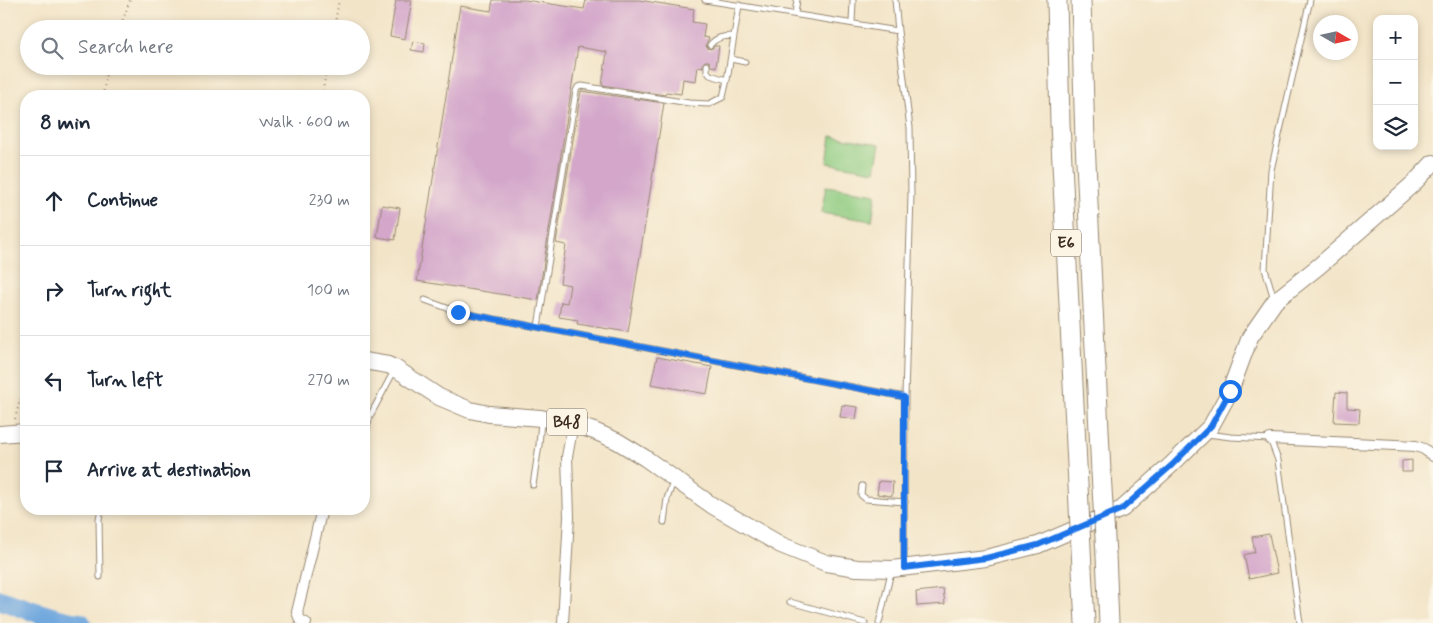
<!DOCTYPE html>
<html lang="en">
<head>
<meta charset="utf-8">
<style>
  :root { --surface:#fff; --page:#f2f2f3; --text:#1f2937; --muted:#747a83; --line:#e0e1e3 }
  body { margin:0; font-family:Mynerve,sans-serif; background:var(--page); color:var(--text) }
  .controls { position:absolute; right:15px; top:15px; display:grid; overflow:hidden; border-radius:10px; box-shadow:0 2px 8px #0003 }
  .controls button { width:45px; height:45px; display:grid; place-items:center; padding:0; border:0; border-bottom:1px solid var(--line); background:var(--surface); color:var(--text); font:25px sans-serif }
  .compass { position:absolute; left:1313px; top:15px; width:45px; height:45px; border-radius:50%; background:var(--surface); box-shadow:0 2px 8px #0003; rotate:99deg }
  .stop { position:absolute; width:15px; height:15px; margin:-11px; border:4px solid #1a73e8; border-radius:50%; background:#fff }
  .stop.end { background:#1a73e8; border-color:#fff; box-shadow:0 1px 5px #0008 }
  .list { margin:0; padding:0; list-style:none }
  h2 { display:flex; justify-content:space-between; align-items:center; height:65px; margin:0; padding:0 20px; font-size:21px }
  h2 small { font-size:16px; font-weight:400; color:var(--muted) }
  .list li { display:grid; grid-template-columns:32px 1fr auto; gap:15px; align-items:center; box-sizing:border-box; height:90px; padding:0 20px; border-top:1px solid var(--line) }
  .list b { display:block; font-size:19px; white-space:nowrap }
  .list em { font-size:16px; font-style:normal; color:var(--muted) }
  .icon { flex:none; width:28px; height:28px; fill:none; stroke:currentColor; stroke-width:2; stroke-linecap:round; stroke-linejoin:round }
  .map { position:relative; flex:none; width:1433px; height:623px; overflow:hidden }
  .search { position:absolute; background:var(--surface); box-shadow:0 2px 8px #0003; left:20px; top:20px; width:350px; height:55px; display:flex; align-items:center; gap:12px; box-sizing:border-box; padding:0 18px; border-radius:28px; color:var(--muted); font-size:19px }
  .panel { position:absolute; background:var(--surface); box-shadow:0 2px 8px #0003; left:20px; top:90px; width:350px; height:425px; border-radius:20px }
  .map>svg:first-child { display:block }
</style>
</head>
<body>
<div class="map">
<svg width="1433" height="623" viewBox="0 0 1433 623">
  <rect width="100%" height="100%" fill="#fcf5e5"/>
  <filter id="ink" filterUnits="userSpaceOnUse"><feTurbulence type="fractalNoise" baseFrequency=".02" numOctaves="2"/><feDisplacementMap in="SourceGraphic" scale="10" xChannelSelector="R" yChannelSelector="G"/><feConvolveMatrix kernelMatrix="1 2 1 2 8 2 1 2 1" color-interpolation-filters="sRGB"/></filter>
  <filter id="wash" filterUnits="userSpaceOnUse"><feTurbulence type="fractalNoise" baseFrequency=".0096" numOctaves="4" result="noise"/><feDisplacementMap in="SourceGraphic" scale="20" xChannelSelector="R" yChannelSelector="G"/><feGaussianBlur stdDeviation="1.12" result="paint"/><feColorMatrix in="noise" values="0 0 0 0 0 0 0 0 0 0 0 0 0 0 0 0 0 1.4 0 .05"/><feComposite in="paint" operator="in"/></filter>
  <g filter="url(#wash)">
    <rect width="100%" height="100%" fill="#f2e4c7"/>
    <path fill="#8dcb80" stroke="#647a4f" d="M831 136 880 144 875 171 827 163Z
      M826 186 876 194 872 221 821 213Z"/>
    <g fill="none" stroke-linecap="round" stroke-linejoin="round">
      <path stroke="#6fa7de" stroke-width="20" d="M0 600C23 607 58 622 81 623"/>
    </g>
    <g id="blocks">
      <path fill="#d3a6ca" d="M396 0H412L405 39 390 36Z
        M493 0H525L584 9 586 0H639L694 9 692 22 705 24 703 37 709 38 706 44 707 48 711 49 715 46H719L716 67 711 66 709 61H705L703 63V67L698 66 696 81 683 79 681 94 666 92 665 95 602 85 607 52 578 47 538 300 417 281 460 6 491 11Z
        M413 41 425 43 424 52 411 50Z
        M581 91 664 103 628 332 577 324 578 320 559 317 561 302 567 303 570 285 560 283 566 245 556 243Z
        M382 205 400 208 395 240 377 237Z
        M657 357 712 367 707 394 651 384Z
        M1336 392 1347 393V408L1360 409 1359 423 1334 422Z
        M842 405 858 407 856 419 840 417Z
        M1412 460V472H1402V461Z
        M879 481 893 482 892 496 877 494Z
        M1269 534 1277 573 1249 579 1244 555 1255 552 1252 537Z
        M943 589 945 604 917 606 916 592Z"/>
    </g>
  </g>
  <g filter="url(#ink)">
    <use href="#blocks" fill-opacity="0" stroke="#968772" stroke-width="1"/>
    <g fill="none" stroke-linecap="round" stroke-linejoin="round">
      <g stroke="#968772" stroke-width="7">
        <path id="lane" d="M705 0 898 31
          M895 0 898 31 910 128 911 195 905 397 904 566
          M795 14 797 0
          M852 23 853 0
          M710 45C717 36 724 37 734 36
          M731 59 745 62
          M707 65V71L710 75 727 80
          M1274 299 1265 269 1271 170 1310 0
          M425 300 458 312 905 397
          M538 327 576 91 578 87 582 86 689 103 709 104 723 97 727 80 739 5
          M1207 434 1231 437 1270 439 1278 460 1300 623
          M365 437 370 416 394 371
          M533 485 539 445 541 421
          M862 486 861 495 866 499 905 502
          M664 522 667 499 673 482
          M100 577 99 519 101 509
          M790 602 865 623
          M879 623 891 572"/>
      </g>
      <g stroke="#968772" stroke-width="12">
        <path id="street" d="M1270 439 1416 446 1424 449 1433 456
          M306 623 300 620 297 612 322 509
          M563 623 569 517 567 457 573 424"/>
      </g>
      <g stroke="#968772" stroke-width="18">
        <path id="primary" d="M364 361 388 365 395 368 439 397 470 410 489 414 541 418 573 424 594 431 617 441 645 458 713 506 755 530 781 545 826 563 857 568 892 569 986 558 1038 545 1122 509 1171 465 1211 426 1230 391 1250 337 1275 301 1319 266 1414 183 1433 163
          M0 434 26 432"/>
      </g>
      <g stroke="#968772" stroke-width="21">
        <path id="highway" d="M1057 0 1060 123 1078 485
          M1081 0 1085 141 1101 472
          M1106 555 1109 623
          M1082 569 1085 623"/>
      </g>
      <path stroke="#968772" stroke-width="2" stroke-dasharray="1 4" stroke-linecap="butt" d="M118 29 124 17 130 0
        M334 29 339 0
        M103 96 107 66
        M322 96 327 66
        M15 419 20 400 26 395"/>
      <use href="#lane" stroke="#fff" stroke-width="5"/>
      <use href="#street" stroke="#fff" stroke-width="10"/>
      <use href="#primary" stroke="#fff" stroke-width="16"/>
      <use href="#highway" stroke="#fff" stroke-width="19"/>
      <g stroke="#968772" stroke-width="21" stroke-linecap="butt">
        <path id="highway-bridge" d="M1101 472 1106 555
          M1078 485 1082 569"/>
      </g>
      <use href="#highway-bridge" stroke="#fff" stroke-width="19"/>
    </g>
  </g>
  <g fill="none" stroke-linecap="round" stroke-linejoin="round" filter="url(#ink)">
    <path stroke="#1a73e8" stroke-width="6" d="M458 312 904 397V568L986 558 1038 545 1122 509 1172 465 1211 426 1230 391"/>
  </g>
  <g text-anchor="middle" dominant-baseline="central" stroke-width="4.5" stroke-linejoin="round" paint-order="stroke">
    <g fill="#fcf5e5" stroke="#75675a" stroke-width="1">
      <rect x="1051" y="229.5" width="30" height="27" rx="4"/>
      <rect x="547" y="408.5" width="40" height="27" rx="4"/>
    </g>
    <g font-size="16" font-weight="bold" fill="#3b2a1e">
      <text x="1066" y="243">E6</text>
      <text x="567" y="422">B48</text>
    </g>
  </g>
</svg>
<div class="controls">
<button>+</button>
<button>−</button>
<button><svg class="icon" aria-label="layers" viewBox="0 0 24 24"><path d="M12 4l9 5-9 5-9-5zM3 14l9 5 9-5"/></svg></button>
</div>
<svg class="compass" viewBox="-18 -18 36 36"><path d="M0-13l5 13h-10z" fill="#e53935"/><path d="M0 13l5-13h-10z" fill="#747a83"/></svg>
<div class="stop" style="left:1230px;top:391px"></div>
<div class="stop end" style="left:458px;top:312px"></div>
<div class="search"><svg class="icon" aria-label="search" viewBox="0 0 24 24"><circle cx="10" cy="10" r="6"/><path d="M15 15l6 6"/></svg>Search here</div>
<section class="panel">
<h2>8 min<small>Walk · 600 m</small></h2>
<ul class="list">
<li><svg class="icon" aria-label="ahead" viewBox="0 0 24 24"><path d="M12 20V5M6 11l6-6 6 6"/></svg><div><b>Continue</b></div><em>230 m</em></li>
<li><svg class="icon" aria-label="right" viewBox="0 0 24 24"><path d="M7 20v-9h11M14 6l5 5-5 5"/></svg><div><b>Turn right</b></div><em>100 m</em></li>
<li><svg class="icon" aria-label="left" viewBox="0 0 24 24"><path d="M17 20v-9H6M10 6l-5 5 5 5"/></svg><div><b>Turn left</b></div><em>270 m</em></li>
<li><svg class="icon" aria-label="arrive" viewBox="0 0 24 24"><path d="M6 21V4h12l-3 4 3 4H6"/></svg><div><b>Arrive at destination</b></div></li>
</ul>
</section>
</div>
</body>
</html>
